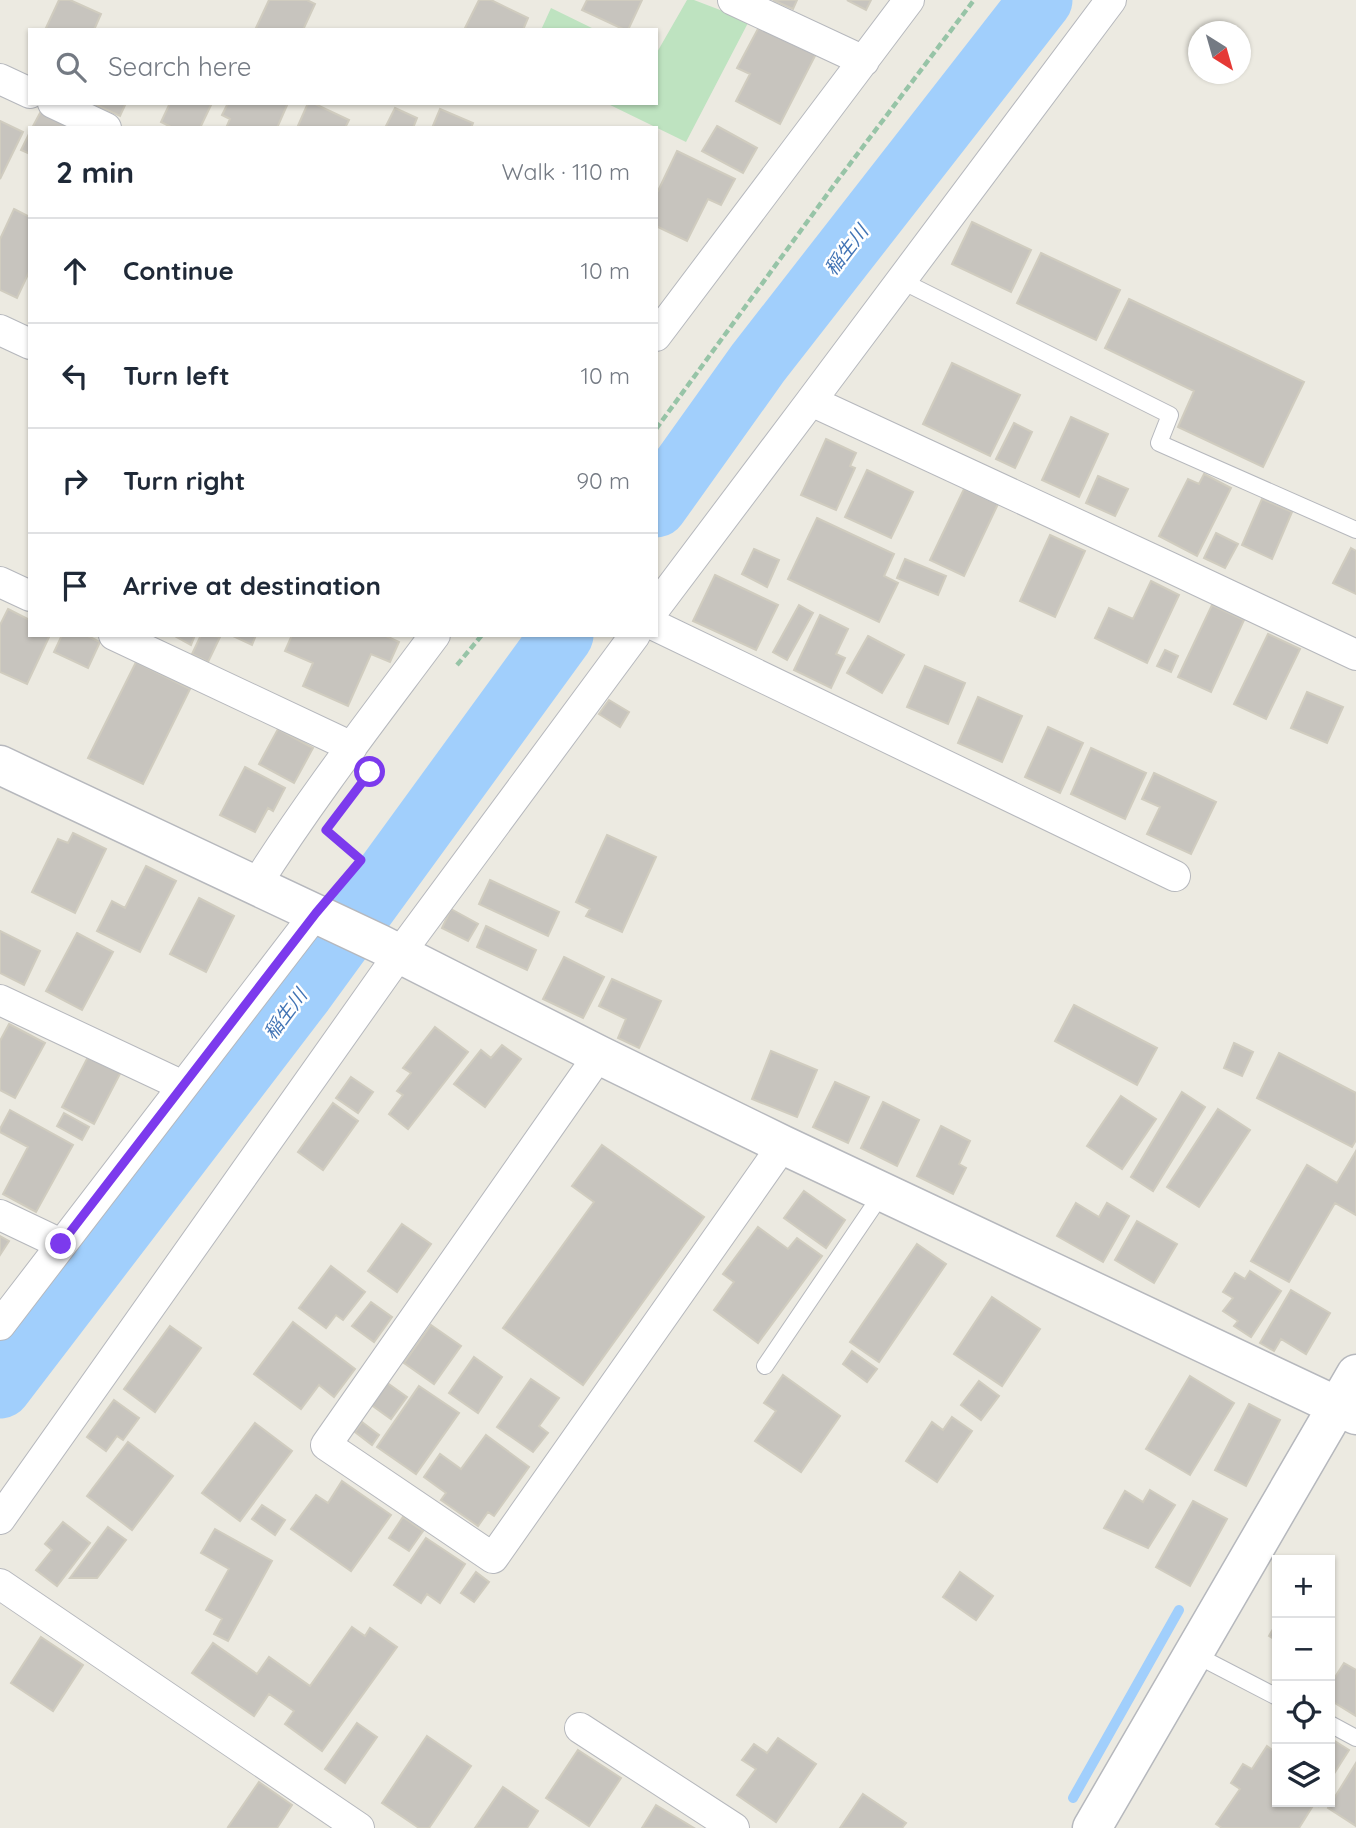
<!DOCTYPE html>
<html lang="en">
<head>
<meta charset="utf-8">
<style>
  :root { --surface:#fff; --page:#f2f2f3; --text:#1f2937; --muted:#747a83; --line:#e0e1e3 }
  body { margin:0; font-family:Quicksand,"Noto Sans JP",sans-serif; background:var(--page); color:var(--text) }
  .controls { position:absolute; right:21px; bottom:21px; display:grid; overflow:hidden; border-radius:0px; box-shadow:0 2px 5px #0004 }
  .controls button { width:63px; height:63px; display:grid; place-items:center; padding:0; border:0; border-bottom:2px solid var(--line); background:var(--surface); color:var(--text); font:35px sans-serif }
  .compass { position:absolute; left:1188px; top:21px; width:63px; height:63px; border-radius:50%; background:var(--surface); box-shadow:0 2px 5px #0004; rotate:143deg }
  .stop { position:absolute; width:21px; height:21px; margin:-16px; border:5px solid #7c3aed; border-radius:50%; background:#fff }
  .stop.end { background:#7c3aed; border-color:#fff; box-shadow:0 2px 7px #0008 }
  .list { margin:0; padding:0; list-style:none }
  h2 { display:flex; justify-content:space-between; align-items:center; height:91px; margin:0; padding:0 28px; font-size:30px }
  h2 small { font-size:23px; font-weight:400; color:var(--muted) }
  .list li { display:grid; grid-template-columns:46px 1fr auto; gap:21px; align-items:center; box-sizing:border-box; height:105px; padding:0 28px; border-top:2px solid var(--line) }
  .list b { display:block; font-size:26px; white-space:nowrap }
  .list em { font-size:23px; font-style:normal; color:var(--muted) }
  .icon { flex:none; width:38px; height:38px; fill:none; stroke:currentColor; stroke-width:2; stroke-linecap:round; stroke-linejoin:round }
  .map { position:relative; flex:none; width:1356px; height:1828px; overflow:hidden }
  .search { position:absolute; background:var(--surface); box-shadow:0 2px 5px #0004; left:28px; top:28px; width:630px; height:77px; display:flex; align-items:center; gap:18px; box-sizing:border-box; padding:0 24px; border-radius:0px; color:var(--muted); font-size:26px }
  .panel { position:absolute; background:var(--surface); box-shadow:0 2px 5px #0004; left:28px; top:126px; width:630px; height:511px; border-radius:0px }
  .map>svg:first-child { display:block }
</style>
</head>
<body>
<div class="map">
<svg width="1356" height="1828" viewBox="0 0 1356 1828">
  <rect width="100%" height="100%" fill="#eceae1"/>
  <path fill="#bee3c0" d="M687 0H694L749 21 686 142 606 103H656V54Z
    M551 8 596 30H541Z"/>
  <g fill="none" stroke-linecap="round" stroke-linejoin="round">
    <path stroke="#a1cffc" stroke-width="10" d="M1073 1798 1179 1610"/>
    <path stroke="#a1cffc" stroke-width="63" d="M656 506 758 363 1041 0
      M0 1387 303 991 562 635"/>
  </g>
  <path fill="#c7c4be" stroke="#d0ccbf" stroke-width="2" d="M59 0H70L101 14 94 30H45Z
    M269 0H307L315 4 303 30H255Z
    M479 0H491L528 18 523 30H464Z
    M587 0H642L628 30H625L582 10Z
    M773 0H797L793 9Z
    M847 0H871L866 10Z
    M760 25 816 54 780 124 736 101 750 74 737 68Z
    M92 103H126L120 116Z
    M170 103H212L200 128H173L161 122Z
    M228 103H288L277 128H226L230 119 222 115Z
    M308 103H313L349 120 345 128H297Z
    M395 108 417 118 413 128H385Z
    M440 109 473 123 471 128H432Z
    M41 111 69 126V128H32Z
    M0 121 23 132 0 179Z
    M717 126 757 148 743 173 702 151Z
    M30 132V154L21 150Z
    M677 151 735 179 721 205 708 199 687 241 656 226V191H658Z
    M14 209 30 217V270L17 298 0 290V239Z
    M972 222 1031 250 1011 292 952 264Z
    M1041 253 1120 290 1096 340 1017 303Z
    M1129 299 1304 382 1263 467 1178 427 1194 391 1105 348Z
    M952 363 1020 395 990 456 923 424Z
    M1071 417 1108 434 1079 497 1042 480Z
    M1014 423 1032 432 1015 468 996 459Z
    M826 439 856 453 850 466 855 468 836 510 801 495Z
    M867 470 913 492 891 538 845 517Z
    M1204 474 1231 488 1197 556 1159 536 1188 479 1199 484Z
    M1098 476 1128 489 1115 516 1086 503Z
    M964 489 998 504 964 576 930 560Z
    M1262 499 1292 512 1272 559 1242 545Z
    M817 518 894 554 884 576 898 583 879 622 788 579Z
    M1216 533 1238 544 1225 568 1204 558Z
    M1050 535 1085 551 1055 617 1020 601Z
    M1351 548 1356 551V594L1333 583Z
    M754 549 779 560 767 587 742 574Z
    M905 559 946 576 938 595 897 578Z
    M715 575 778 605 756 650 693 621Z
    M1151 581 1179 595 1147 663 1095 638 1109 608 1133 619Z
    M799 605 813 613 787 660 773 652Z
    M1212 605 1244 620 1211 692 1178 677Z
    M8 609 30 620V635H50L27 684 0 672V625Z
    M820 615 848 629 836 654 845 658 831 688 794 670Z
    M1268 634 1300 649 1266 719 1234 704Z
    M62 635H86L100 642 88 668 54 652Z
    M173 635H195L191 645Z
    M201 635 220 637 208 662 192 654Z
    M231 635H256L252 645Z
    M292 635H384L399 642 390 662 371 654 348 706 303 686 313 663 285 651Z
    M868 636 904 655 882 693 847 673Z
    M1165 650 1178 656 1171 672 1157 666Z
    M136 662 190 689 143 784 88 758Z
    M925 666 965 683 948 724 907 707Z
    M1307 692 1343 707 1327 743 1291 728Z
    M978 697 1022 716 1002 762 958 743Z
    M609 700 629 712 620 727 599 714Z
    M1048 727 1083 743 1060 793 1025 777Z
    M278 729 313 748 294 783 259 764Z
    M1091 748 1146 773 1125 819 1071 794Z
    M245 767 285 788 273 811 268 808 255 832 220 815Z
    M1154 773 1216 802 1191 854 1147 834 1160 807 1142 799Z
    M73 833 106 849 75 913 32 892 58 839 68 843Z
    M607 835 656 857 622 932 586 916 590 909 576 902Z
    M146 866 176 881 140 952 97 931 112 901 125 908Z
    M490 880 559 912 548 936 479 904Z
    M199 898 234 916 206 972 170 954Z
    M451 909 478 924 468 941 442 928Z
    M486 926 536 950 527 970 477 947Z
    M0 931 40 951 24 985 0 973Z
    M77 933 113 952 82 1010 46 991Z
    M564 957 604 977 583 1018 543 999Z
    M612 979 661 1001 639 1048 618 1038 626 1019 599 1006Z
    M1074 1005 1157 1048 1137 1085 1055 1041Z
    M9 1024 45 1043 15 1098 0 1090V1041Z
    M435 1027 468 1052 408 1129 389 1114 403 1095 397 1091 411 1073 403 1068Z
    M1234 1043 1253 1052 1242 1076 1224 1068Z
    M502 1045 521 1059 485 1107 454 1084 481 1050 491 1058Z
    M771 1051 817 1070 797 1117 752 1099Z
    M90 1053 122 1070 94 1124 62 1107Z
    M1279 1053 1356 1093V1140L1352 1147 1257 1098Z
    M351 1077 373 1092 358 1113 336 1098Z
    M835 1082 869 1097 848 1143 813 1127Z
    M1182 1092 1205 1107 1153 1191 1131 1177Z
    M1121 1096 1156 1119 1122 1169 1087 1146Z
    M883 1102 919 1120 897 1166 861 1148Z
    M333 1103 358 1121 323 1170 298 1152Z
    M1218 1109 1250 1130 1199 1207 1167 1187Z
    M10 1110 73 1145 36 1212 3 1194 28 1147 0 1132V1129Z
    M64 1113 89 1127 82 1140 57 1126Z
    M941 1126 970 1141 959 1164 966 1168 953 1194 917 1176Z
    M602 1145 704 1217 583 1385 503 1328 594 1202 572 1186Z
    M1356 1151V1215L1335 1203 1289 1282 1251 1261 1307 1165 1337 1183Z
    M804 1191 845 1220 826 1248 784 1218Z
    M1076 1203 1099 1217 1107 1203 1129 1216 1103 1262 1057 1236Z
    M1137 1221 1177 1244 1154 1283 1115 1260Z
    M402 1224 431 1244 397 1292 368 1271Z
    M758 1227 788 1249 797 1238 822 1256 758 1343 714 1310 734 1282 723 1274Z
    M0 1236 9 1241 0 1255Z
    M917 1244 946 1264 879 1362 850 1342Z
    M331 1266 365 1292 343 1320 336 1315 326 1328 299 1308Z
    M1250 1271 1281 1291 1251 1337 1234 1326 1238 1321 1223 1311 1233 1298 1223 1292 1235 1273 1245 1279Z
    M1291 1290 1330 1313 1306 1354 1281 1339 1274 1351 1260 1343Z
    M992 1297 1040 1329 1002 1386 954 1354Z
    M371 1302 392 1317 374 1342 352 1326Z
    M293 1322 355 1369 334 1397 319 1385 301 1409 254 1374Z
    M431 1325 461 1346 434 1384 404 1363Z
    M170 1326 201 1348 155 1412 124 1389Z
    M852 1351 877 1369 867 1382 843 1364Z
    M474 1357 502 1377 478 1413 449 1393Z
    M783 1375 840 1416 801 1472 755 1441 776 1411 764 1403Z
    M1190 1376 1234 1403 1190 1475 1146 1449Z
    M531 1379 559 1398 539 1426 548 1433 533 1452 497 1427Z
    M979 1381 999 1396 981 1420 961 1405Z
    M386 1382 407 1397 391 1419 370 1404Z
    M419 1386 459 1413 416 1474 377 1447Z
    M114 1400 139 1418 123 1440 117 1436 106 1451 87 1437Z
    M1249 1404 1280 1420 1246 1486 1215 1470Z
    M952 1417 972 1431 937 1482 906 1461 932 1422 943 1430Z
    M362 1422 379 1435 372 1445 355 1432Z
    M255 1423 292 1451 240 1521 202 1493Z
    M486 1435 529 1467 494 1516 488 1512 478 1526 441 1500 446 1493 424 1477 440 1454 461 1469Z
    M128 1442 173 1476 132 1530 87 1496Z
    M342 1481 391 1515 351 1571 291 1529 316 1495 328 1503Z
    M1150 1490 1175 1505 1148 1548 1104 1528 1125 1491 1143 1502Z
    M1193 1501 1227 1519 1190 1586 1156 1567Z
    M262 1505 285 1520 275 1535 252 1519Z
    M403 1517 423 1531 409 1551 389 1538Z
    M63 1522 90 1543 57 1586 36 1570 52 1550 45 1544Z
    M108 1527 126 1540 97 1578H70Z
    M215 1529 272 1561 228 1641 214 1634 222 1619 206 1610 229 1569 201 1553Z
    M426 1538 465 1564 440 1603 427 1594 421 1603 394 1585Z
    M476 1572 489 1582 474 1602 461 1593Z
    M960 1572 993 1596 976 1620 943 1597Z
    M1277 1622V1641L1269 1636Z
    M352 1627 365 1636 370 1628 397 1647 322 1751 285 1724 294 1711 269 1694 254 1716 192 1673 213 1643 257 1674 269 1657 310 1686Z
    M41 1637 83 1665 53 1711 11 1683Z
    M1344 1663 1356 1670V1716L1330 1700V1685Z
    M357 1723 377 1737 345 1783 325 1769Z
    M427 1736 471 1766 429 1828H419L382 1803Z
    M778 1738 816 1764 776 1822 737 1795 756 1769 742 1760 754 1744 767 1753Z
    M1330 1738 1349 1750 1330 1780Z
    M1267 1746 1275 1752 1277 1749V1802H1321L1318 1806 1314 1804 1299 1828H1222L1216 1824 1240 1789 1231 1783 1243 1764 1252 1769Z
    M578 1750 621 1778 589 1826 546 1798Z
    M1356 1763V1826L1328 1808Z
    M259 1782 292 1805 277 1828H230L228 1827Z
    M503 1787 538 1811 527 1828H475Z
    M863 1794 906 1823 902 1828H840Z
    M656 1805 694 1828H642Z"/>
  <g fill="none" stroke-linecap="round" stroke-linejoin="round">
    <g stroke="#b6b8bd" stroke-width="18">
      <path id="service" d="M902 281 1170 415 1159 443 1356 530
        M765 1366 883 1192
        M1194 1654 1277 1697
        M1330 1724 1356 1738"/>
    </g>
    <g stroke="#b6b8bd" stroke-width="32">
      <path id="minor" d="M733 0 864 61
        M0 79 30 93
        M53 103 106 128
        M0 330 30 344
        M656 336 909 0
        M811 401 1111 0
        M0 582 30 596
        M656 607 811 401 1169 567 1356 655
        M656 626 1175 876
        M114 635 352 747
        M256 885C311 798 374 717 435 635
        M0 1000 183 1086
        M599 1055 326 1445 493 1558 783 1145
        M0 1215 61 1244
        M0 1325 316 913
        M0 1519 400 953 635 635
        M0 1584 359 1828
        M580 1728 734 1828"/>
    </g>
    <g stroke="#b6b8bd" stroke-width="41">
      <path id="tertiary" d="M0 765 380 944 599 1055 783 1145 1356 1415
        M1092 1828 1356 1374"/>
    </g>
    <path stroke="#97c4a7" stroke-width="4.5" stroke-dasharray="7 3.5" stroke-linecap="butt" d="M656 429 837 181 974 0
      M457 665 482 635
      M329 833 361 860 339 886"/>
    <use href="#service" stroke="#fff" stroke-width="16"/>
    <use href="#minor" stroke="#fff" stroke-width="30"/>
    <use href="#tertiary" stroke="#fff" stroke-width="38"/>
  </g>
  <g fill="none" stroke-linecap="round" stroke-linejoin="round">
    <path stroke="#7c3aed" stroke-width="9" d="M61 1244 316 913 361 860 326 830 370 772"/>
  </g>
  <g text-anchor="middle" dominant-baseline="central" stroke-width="5" stroke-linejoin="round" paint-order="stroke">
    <g font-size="19" font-style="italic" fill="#4274b5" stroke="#fff">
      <text transform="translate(846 250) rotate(-52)">稲生川</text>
      <text transform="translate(285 1014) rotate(-53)">稲生川</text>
    </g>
  </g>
</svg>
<div class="controls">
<button>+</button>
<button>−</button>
<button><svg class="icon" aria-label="locate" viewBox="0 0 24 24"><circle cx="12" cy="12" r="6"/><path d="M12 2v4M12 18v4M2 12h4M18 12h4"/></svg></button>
<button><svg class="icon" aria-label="layers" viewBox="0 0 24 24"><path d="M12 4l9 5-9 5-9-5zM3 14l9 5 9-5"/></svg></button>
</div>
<svg class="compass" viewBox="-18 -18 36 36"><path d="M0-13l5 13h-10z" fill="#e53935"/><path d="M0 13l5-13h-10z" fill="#747a83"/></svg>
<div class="stop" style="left:370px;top:772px"></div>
<div class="stop end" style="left:61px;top:1244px"></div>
<div class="search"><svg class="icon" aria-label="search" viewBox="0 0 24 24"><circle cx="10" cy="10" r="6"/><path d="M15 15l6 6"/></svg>Search here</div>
<section class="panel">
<h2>2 min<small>Walk · 110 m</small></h2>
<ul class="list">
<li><svg class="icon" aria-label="ahead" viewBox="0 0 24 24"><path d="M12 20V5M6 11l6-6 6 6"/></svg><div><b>Continue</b></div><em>10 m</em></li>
<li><svg class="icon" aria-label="left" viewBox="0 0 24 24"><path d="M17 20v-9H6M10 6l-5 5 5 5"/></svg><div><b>Turn left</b></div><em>10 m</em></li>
<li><svg class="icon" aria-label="right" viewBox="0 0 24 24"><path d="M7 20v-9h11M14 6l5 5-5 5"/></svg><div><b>Turn right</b></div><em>90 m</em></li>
<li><svg class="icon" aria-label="arrive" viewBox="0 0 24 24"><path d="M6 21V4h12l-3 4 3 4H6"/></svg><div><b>Arrive at destination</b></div></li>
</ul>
</section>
</div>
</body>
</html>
